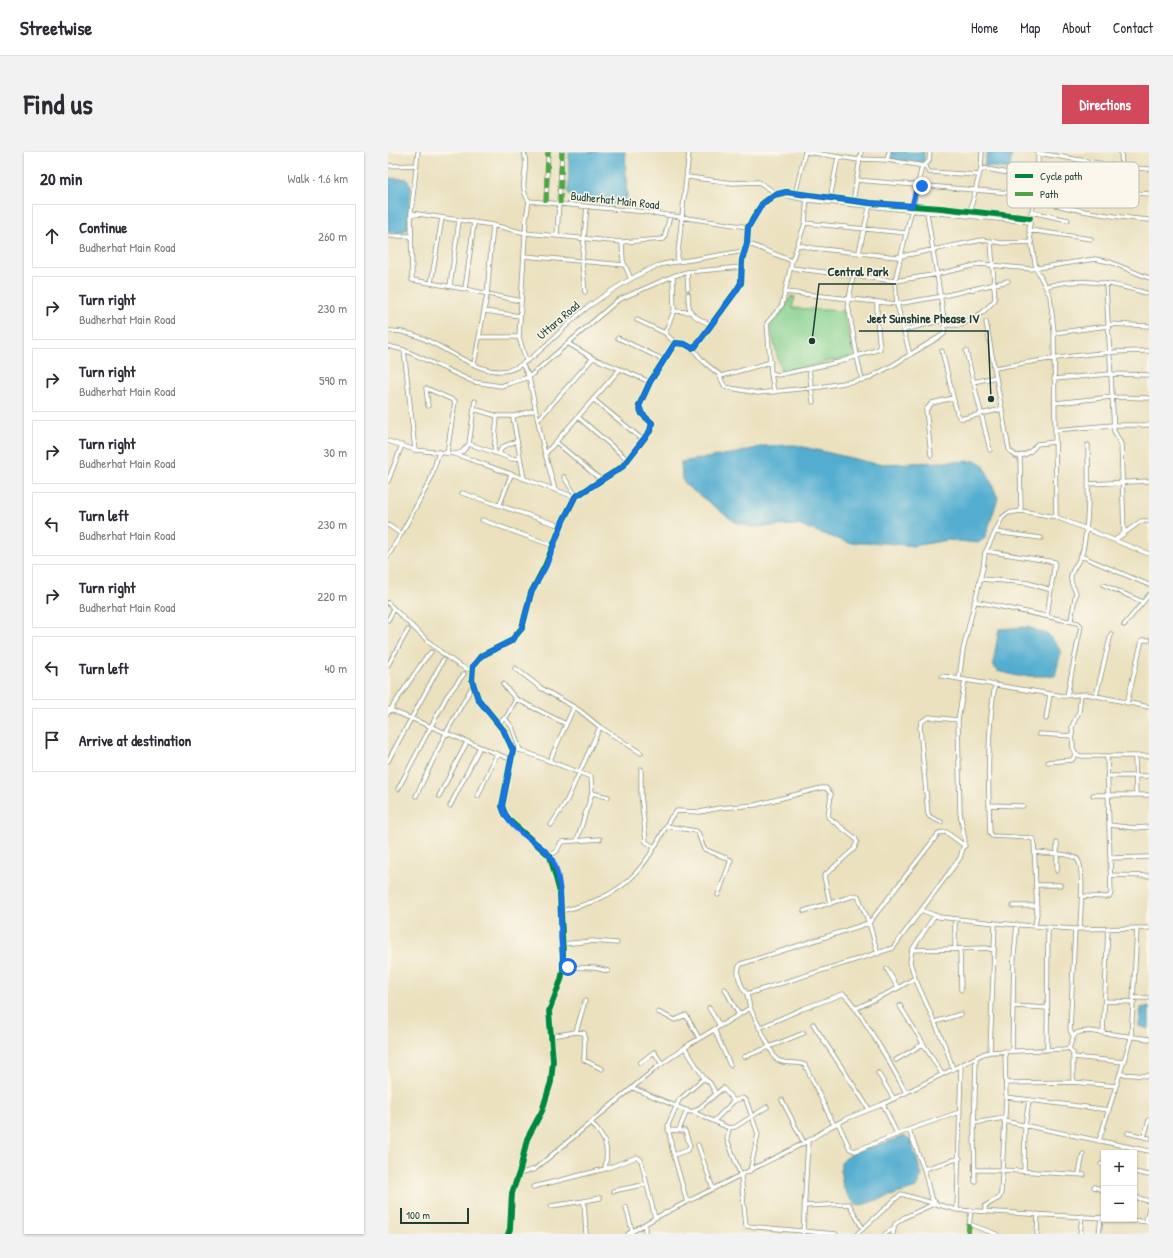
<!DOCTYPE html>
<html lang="en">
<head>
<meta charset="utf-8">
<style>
  :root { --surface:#fff; --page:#f2f2f3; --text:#2b2b33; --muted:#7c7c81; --line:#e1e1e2; --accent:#d1495b }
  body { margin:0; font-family:"Patrick Hand",sans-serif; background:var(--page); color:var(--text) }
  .controls { position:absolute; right:12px; bottom:12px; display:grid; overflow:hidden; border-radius:0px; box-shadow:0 1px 3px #0004 }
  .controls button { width:36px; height:36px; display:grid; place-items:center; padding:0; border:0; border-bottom:1px solid var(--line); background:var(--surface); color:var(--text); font:20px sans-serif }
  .scale { position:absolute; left:12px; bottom:10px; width:69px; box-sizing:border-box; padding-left:4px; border:2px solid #1f3d34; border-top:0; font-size:11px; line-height:14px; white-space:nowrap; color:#1f3d34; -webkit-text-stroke:3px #fbf7ec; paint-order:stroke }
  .stop { position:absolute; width:12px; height:12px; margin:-9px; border:3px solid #1a73e8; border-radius:50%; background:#fff }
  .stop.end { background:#1a73e8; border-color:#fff; box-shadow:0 1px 4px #0008 }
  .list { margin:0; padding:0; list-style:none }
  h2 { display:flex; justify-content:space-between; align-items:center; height:52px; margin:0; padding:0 16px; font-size:17px }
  h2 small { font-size:13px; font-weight:400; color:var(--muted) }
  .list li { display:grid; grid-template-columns:26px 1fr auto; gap:12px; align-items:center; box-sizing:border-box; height:64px; margin:0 8px 8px; padding:0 8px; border:1px solid var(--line); border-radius:0px }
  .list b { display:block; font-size:15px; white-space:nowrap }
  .list p { margin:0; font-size:13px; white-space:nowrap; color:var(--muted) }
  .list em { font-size:13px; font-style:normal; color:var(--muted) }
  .icon { flex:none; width:22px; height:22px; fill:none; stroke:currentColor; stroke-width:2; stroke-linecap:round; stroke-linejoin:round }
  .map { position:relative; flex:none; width:761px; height:1082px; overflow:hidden; border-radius:0px }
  header { display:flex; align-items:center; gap:24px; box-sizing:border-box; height:56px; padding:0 20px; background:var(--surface); border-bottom:1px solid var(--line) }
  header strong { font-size:19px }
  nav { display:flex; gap:22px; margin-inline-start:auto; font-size:14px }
  .intro { display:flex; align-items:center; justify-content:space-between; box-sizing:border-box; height:96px; padding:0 24px }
  h1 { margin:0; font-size:28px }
  .button { padding:10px 18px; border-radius:0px; background:var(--accent); color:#fff; font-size:14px; font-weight:700 }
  main { display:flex; gap:24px; padding:0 24px }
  aside { flex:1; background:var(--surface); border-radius:0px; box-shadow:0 1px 3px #0004 }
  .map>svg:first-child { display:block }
</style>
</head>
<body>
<header>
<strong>Streetwise</strong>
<nav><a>Home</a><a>Map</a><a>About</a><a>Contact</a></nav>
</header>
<div class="intro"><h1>Find us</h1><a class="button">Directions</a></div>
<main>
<aside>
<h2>20 min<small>Walk · 1.6 km</small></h2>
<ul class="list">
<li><svg class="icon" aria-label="ahead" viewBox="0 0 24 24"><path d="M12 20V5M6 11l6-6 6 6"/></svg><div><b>Continue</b><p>Budherhat Main Road</p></div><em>260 m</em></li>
<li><svg class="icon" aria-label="right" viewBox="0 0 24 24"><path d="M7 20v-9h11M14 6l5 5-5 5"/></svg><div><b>Turn right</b><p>Budherhat Main Road</p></div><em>230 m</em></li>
<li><svg class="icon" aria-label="right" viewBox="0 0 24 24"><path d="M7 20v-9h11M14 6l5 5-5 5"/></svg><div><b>Turn right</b><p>Budherhat Main Road</p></div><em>590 m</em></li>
<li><svg class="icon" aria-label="right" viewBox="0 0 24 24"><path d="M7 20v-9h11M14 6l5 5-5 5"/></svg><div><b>Turn right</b><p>Budherhat Main Road</p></div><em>30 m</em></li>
<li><svg class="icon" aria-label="left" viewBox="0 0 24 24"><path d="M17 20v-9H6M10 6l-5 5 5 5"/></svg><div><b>Turn left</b><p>Budherhat Main Road</p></div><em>230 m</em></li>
<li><svg class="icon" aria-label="right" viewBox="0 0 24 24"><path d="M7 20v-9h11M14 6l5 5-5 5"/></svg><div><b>Turn right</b><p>Budherhat Main Road</p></div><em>220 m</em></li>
<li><svg class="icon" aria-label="left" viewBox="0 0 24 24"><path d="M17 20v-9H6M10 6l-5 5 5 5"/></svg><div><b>Turn left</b></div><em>40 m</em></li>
<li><svg class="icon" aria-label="arrive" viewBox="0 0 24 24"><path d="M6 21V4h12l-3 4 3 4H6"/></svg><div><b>Arrive at destination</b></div></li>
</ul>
</aside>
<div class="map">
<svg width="761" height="1082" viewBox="0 0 761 1082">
  <rect width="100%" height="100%" fill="#fbf7ec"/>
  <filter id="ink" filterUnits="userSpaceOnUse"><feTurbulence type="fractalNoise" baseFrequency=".025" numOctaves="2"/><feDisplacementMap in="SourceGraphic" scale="8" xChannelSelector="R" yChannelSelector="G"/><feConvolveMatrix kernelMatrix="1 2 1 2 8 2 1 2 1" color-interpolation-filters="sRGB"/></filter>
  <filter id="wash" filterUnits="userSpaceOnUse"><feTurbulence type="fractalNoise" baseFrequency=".012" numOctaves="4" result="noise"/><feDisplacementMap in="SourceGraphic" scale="16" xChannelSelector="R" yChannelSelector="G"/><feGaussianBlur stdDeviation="0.9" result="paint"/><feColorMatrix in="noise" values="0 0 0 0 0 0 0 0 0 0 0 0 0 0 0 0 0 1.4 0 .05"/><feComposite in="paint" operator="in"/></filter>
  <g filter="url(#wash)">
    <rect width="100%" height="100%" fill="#ebe1bf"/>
    <path fill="#86d18f" stroke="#528762" d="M403 144 407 145 404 156 455 159 466 204 393 220 382 174 397 156Z"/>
    <path fill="#52add0" stroke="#387582" d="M181 0H237L239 46 233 52 184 46 180 41Z
      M501 0H536V9L534 10 505 9 500 6Z
      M599 0H624L622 17 596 14Z
      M0 26 19 27 23 35 20 76 14 81 0 80Z
      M407 293 489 312 589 309 596 314 610 346 597 386 590 391 560 388 525 394 498 391H461L410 373 364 375 347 370 299 334 294 327 293 310 349 301 376 294Z
      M640 475 661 483 673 499 667 524H630L609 519 605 512 611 477Z
      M761 854V877L751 874 753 856Z
      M517 984 522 987 534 1023 528 1036 470 1054C455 1042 452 1030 453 1011L462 1002Z"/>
  </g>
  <g filter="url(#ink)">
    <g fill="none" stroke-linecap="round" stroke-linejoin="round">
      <g stroke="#858f7a" stroke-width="5">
        <path id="minor" d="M30 0 23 61 105 73 137 81 234 90 276 87 282 64
          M136 0C142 16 129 34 141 49L258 60 360 75
          M419 0 471 8
          M650 0V25L641 78 648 116 662 144 666 179 668 365 761 402
          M733 0 734 15
          M650 1 734 15 761 17
          M471 7 499 8 536 14 541 9 542 0
          M499 8 501 0
          M537 13 541 20 591 23
          M0 14 29 13
          M593 16 720 39 761 42
          M300 25 345 31 371 30 383 38 386 43
          M468 28 646 43
          M390 42 419 48 641 70
          M407 43 417 0
          M419 43 417 71 404 109 394 153 379 171 383 221 390 223 451 210 469 204 459 147
          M442 47 450 5
          M645 48C684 57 721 65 761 68
          M158 50 160 0
          M465 50 473 0
          M582 59 593 16 594 0
          M643 60 680 68
          M23 61 24 128 77 137 133 149
          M417 71 518 81
          M641 78 703 87
          M169 83 174 0
          M0 84H23
          M234 90 235 109 243 127
          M359 91 404 109
          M411 93 424 96 509 105 594 88 615 91 643 90
          M471 100 482 52
          M136 104 236 113
          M289 110 301 0
          M403 116 507 129 550 122 592 112 643 117 707 107 722 110 761 126
          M299 120 300 137
          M43 131 54 66
          M718 133 726 279 733 292 736 381
          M62 134 71 69
          M658 134C666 133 674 130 682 130 706 128 738 135 761 142
          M77 137 86 71
          M197 140 194 110 199 54
          M397 140 509 152 555 144 620 129
          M300 142C300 165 305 163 323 173
          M461 148 465 124
          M96 159 132 164
          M286 159 302 160
          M249 168 277 181 287 191
          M598 170 621 298 628 304C638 304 643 300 649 292L667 290
          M720 172 761 174
          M557 173H573L594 161 607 148 603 89
          M515 178 556 168
          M0 179C44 176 83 227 121 218 146 212 181 167 204 152 224 138 246 123 269 114 280 110 291 110 302 108 320 105 338 102 356 99
          M277 181 286 159 285 124
          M666 181 720 174
          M92 185H131
          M230 186 276 208
          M181 192 205 206 232 217
          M0 194 16 198 86 230 113 234 141 225 230 148 285 124 299 120 354 115
          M304 196 316 210 333 224 383 210
          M16 198 27 298
          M554 199 569 261 572 266H576L614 257
          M578 199 602 298
          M522 203 509 152 507 129 534 14
          M138 209 131 185 138 67 141 49
          M86 212 99 143 105 73
          M134 212 141 225 155 294 167 338
          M421 216 425 250
          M607 216C658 207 709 199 761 199
          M383 221 386 240
          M331 223 337 235 370 241 432 235 479 227 505 213 556 182 557 173 538 55
          M666 227 722 222 761 223
          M474 228 469 204 492 197 489 168V150
          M585 230 608 225
          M205 247 255 288
          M667 251 724 245 761 246
          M40 254 38 236 67 249 59 301
          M86 257 109 264H126
          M190 265 240 308
          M150 268 205 206
          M667 278 725 273H761
          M0 289 27 298 67 302 187 345
          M129 289 114 295 111 302 124 307 132 306
          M168 290 213 328
          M81 292 87 249
          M106 301 109 264
          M158 301 232 217 262 230
          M68 302 74 300 81 292 111 302
          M543 303 538 258 544 251 565 246
          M632 304 633 359 668 365
          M176 325 188 344
          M136 327 125 266 126 264 147 258
          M0 329 14 293
          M701 332 761 329
          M74 341 173 374
          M112 352 123 323
          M94 368 166 394
          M0 373 13 382 0 404
          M607 380 653 386
          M13 382 42 329 51 300
          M727 388 753 369H761
          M598 399 667 410 659 464
          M693 404 761 433
          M592 427 640 431 663 438
          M716 433 755 450
          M586 449 690 471 693 474 679 544
          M0 451C15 465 66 518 84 518
          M0 468 6 457
          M683 468 688 440C675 420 690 417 695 398 702 363 700 328 700 293
          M736 473 761 443
          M0 513 20 478
          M127 516 153 536 191 558 212 575 253 601
          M554 524 577 528
          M571 527 575 498 595 416 597 401 614 366 620 361 633 359
          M607 532C599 581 600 632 602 681L604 684 643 686 646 688 649 762 647 773
          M693 542 691 560 684 574 685 596 688 602 693 604H761
          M708 544 723 482
          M128 547 178 572
          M739 551 754 488H761
          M0 557 124 608
          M0 561 36 508 43 500
          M117 566 124 575 132 598
          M658 567 662 542
          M110 572 119 564 128 547 115 532
          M651 582 684 584
          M125 598H132L203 625 204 641 220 645
          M747 604 748 643
          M162 608 186 555
          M0 609 55 508
          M660 610 684 608 688 602
          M253 617V642L258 690 266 695
          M719 624H761
          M10 637 59 544 76 522
          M705 643H761
          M28 644 58 581 85 533
          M51 644 79 590
          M90 644 109 602
          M601 653 635 654
          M62 654 92 595
          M553 670 542 665 540 662 532 576 533 570 541 565 570 568
          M163 673 179 648 212 575
          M721 673 747 676 761 675
          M278 674 308 679 310 681 316 697 343 708 330 743
          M189 688 204 641
          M669 691V719
          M647 700C659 702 677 700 688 706 698 712 692 764 692 776
          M162 704 169 699 173 690 212 687
          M722 706 761 705
          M723 723 761 724
          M648 733H672
          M693 744 718 745 722 744 723 741 719 604
          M625 754H649
          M533 758 551 765 607 771 685 777 761 776
          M173 759C237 744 254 722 283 665L289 659 312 660 331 656 367 653 433 636H438L443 642 440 665 467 686 469 690 466 697 436 724 442 752
          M416 759 465 744H470L481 771 490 802
          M174 792 204 789 229 791
          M567 794V767
          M572 797 573 838
          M524 798 598 796 606 798 602 900
          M606 798 607 771
          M175 815 207 816 220 819
          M499 817 510 836
          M527 826 558 896 565 917
          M337 837 351 863
          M359 842C353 835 346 819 353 812L481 771 551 681 558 680 577 694
          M747 846H761
          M717 849 746 850
          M512 854 554 922
          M626 854 659 856
          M321 856 332 874
          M467 857 510 836 527 826 522 810 524 798 547 763
          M270 860 287 868 298 863 311 886
          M547 870 573 862
          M425 872 481 957
          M371 876 414 857 455 842C467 849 510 925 518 941
          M326 877 342 913
          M188 880 197 849
          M715 881 720 776
          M163 884 188 880 196 881 197 884 196 908 214 917
          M685 884 682 878 687 777
          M297 896 316 926 322 931 328 942
          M681 896 685 901V930
          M659 898 660 775
          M624 899 626 804 629 772
          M356 905 416 881
          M685 905 736 910
          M508 908 535 892
          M252 911 266 900 274 912
          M490 921 506 947
          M732 922 761 924
          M618 931 685 930 728 934
          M245 936 302 960 309 958 335 936 346 949 354 946 358 948 370 982 362 1019
          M618 945 721 958
          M394 948 416 991
          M495 952 509 982
          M305 960 341 976 347 975 379 955
          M326 969 346 949
          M616 969 761 999
          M203 970C218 988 221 993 217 1017
          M450 971 462 997 467 999 528 975 572 960
          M586 971 616 966
          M446 973 417 913C406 908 396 914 387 906L362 856 359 842 505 796 572 706 577 689 572 661 570 568 577 528 675 544 699 542 761 555
          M341 976 339 987 353 1024 358 1074 448 1082
          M280 978 297 979 302 994 300 998 286 1003
          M291 978 299 958
          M740 981 761 986
          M756 985 761 968
          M711 989 743 886 749 776
          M310 993 325 1037
          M713 1012 716 1013
          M536 1017 572 1006
          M587 1018H614L696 1023
          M636 1019 637 974 641 948
          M746 1020 761 1023
          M131 1022 147 1017 268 916 302 892 362 856
          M691 1022 695 1002
          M587 1030 586 980 588 905
          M145 1035 217 1017 249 1005 253 1008 267 1066
          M706 1035 716 1038
          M225 1039 259 1032
          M746 1045 761 1049
          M196 1049 212 1046
          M299 1050 284 997 280 973 291 948 316 926
          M163 1054 196 1049 198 1082
          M416 1054 461 1052 475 1077
          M238 1055 244 1079
          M569 1058 573 913
          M597 1059V1054L611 1046 613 1041 618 945 617 899
          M732 1067 761 1070
          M758 1069 761 1056
          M581 1072 608 1082
          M415 1081 420 989
          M120 1082 122 1077 124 1041 132 1018 139 987 154 959 163 930 165 909 161 859 173 828 175 818V803L172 741 162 704 123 670 117 662 114 654 125 598 116 579 90 547 84 528 85 514 93 504 123 489 134 476 143 441 157 414 175 369 187 345 234 315 262 279 264 271 254 262 251 254 262 230 287 191 297 192 304 196 307 195 348 139 353 131 354 108 359 91 360 75 374 52 386 43 398 40 482 51 553 56 642 66
          M240 1082 267 1066 420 989 442 975 460 966 493 953 595 902 602 900 676 897 681 896C687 882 684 880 701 879L761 887
          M257 1082V1072
          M469 1082 513 1042 569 1058 716 1066
          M497 1082 506 1076
          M505 1082 507 1072 517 1065 548 1051 543 1046 536 1017 521 978
          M580 1082 583 1058
          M649 1082 650 1062
          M692 1082 694 1064
          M711 1082 713 1065"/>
      </g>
      <use href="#minor" stroke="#fff" stroke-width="3.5"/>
      <path stroke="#4fa644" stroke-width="5" stroke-dasharray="10 5" stroke-linecap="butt" d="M158 50 160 0
        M172 52 174 0
        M580 1082 581 1072"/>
      <g stroke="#fbf7ec" stroke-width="8">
        <path id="cycleway" d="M120 1082 122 1077 124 1041 132 1018 139 987 154 959 163 930 165 909 161 859 173 828 175 818V803L172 741 162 704 123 670 117 662 114 654 125 598 116 579 90 547 84 528 85 514 93 504 123 489 134 476 143 441 157 414 175 369 187 345 234 315 262 279 264 271 254 262 251 254 262 230 287 191 297 192 304 196 307 195 348 139 353 131 354 108 359 91 360 75 374 52 386 43 398 40 482 51 553 56 642 66"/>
      </g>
      <use href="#cycleway" stroke="#00873e" stroke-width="6"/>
    </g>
  </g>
  <g fill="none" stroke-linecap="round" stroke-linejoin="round" filter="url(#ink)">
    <path stroke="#1a73e8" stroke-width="5" d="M180 815H175C175 805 174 796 173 787 172 765 176 722 162 704 147 685 122 682 114 654L125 598 116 579 90 547 84 528 85 514 93 504 123 489 134 476 143 441 158 414 175 369 187 345 234 315 262 279 264 271 254 262 251 254 262 230 287 191 297 192 304 196 307 195 348 139 353 131 354 108 359 91 360 76 374 52 386 43 398 40 482 51 524 54 529 34H534"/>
  </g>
  <g text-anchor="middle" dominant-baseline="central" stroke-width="3" stroke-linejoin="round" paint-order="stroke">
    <g font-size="12" fill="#1f3d34" stroke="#fbf7ec">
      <text transform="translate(227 48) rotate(6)">Budherhat Main Road</text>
      <text transform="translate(170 168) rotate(-41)">Uttara Road</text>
    </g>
  </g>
  <rect x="619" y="10" width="132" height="46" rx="6" fill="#fbf7ec" stroke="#b9bfb5" stroke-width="1"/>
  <rect x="627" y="22" width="18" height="4" fill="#00873e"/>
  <rect x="627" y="40" width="18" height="4" fill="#4fa644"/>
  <g font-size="11" fill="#1f3d34">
    <text x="652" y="28">Cycle path</text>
    <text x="652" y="46">Path</text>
  </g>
  <path fill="none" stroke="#1f3d34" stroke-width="1.5" d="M424 189L431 132H508M603 247L600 179H471"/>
  <g fill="#1f3d34" stroke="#fbf7ec" stroke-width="1.5">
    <circle cx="424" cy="189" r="4"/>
    <circle cx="603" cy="247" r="4"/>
  </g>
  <g font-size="13" text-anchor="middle" font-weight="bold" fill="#1f3d34" stroke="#fbf7ec" stroke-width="3" stroke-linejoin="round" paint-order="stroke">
    <text x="470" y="124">Central Park</text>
    <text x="535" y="171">Jeet Sunshine Phease IV</text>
  </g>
</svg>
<div class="controls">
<button>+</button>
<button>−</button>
</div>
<div class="scale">100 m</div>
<div class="stop" style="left:180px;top:815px"></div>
<div class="stop end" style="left:534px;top:34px"></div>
</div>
</main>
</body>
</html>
